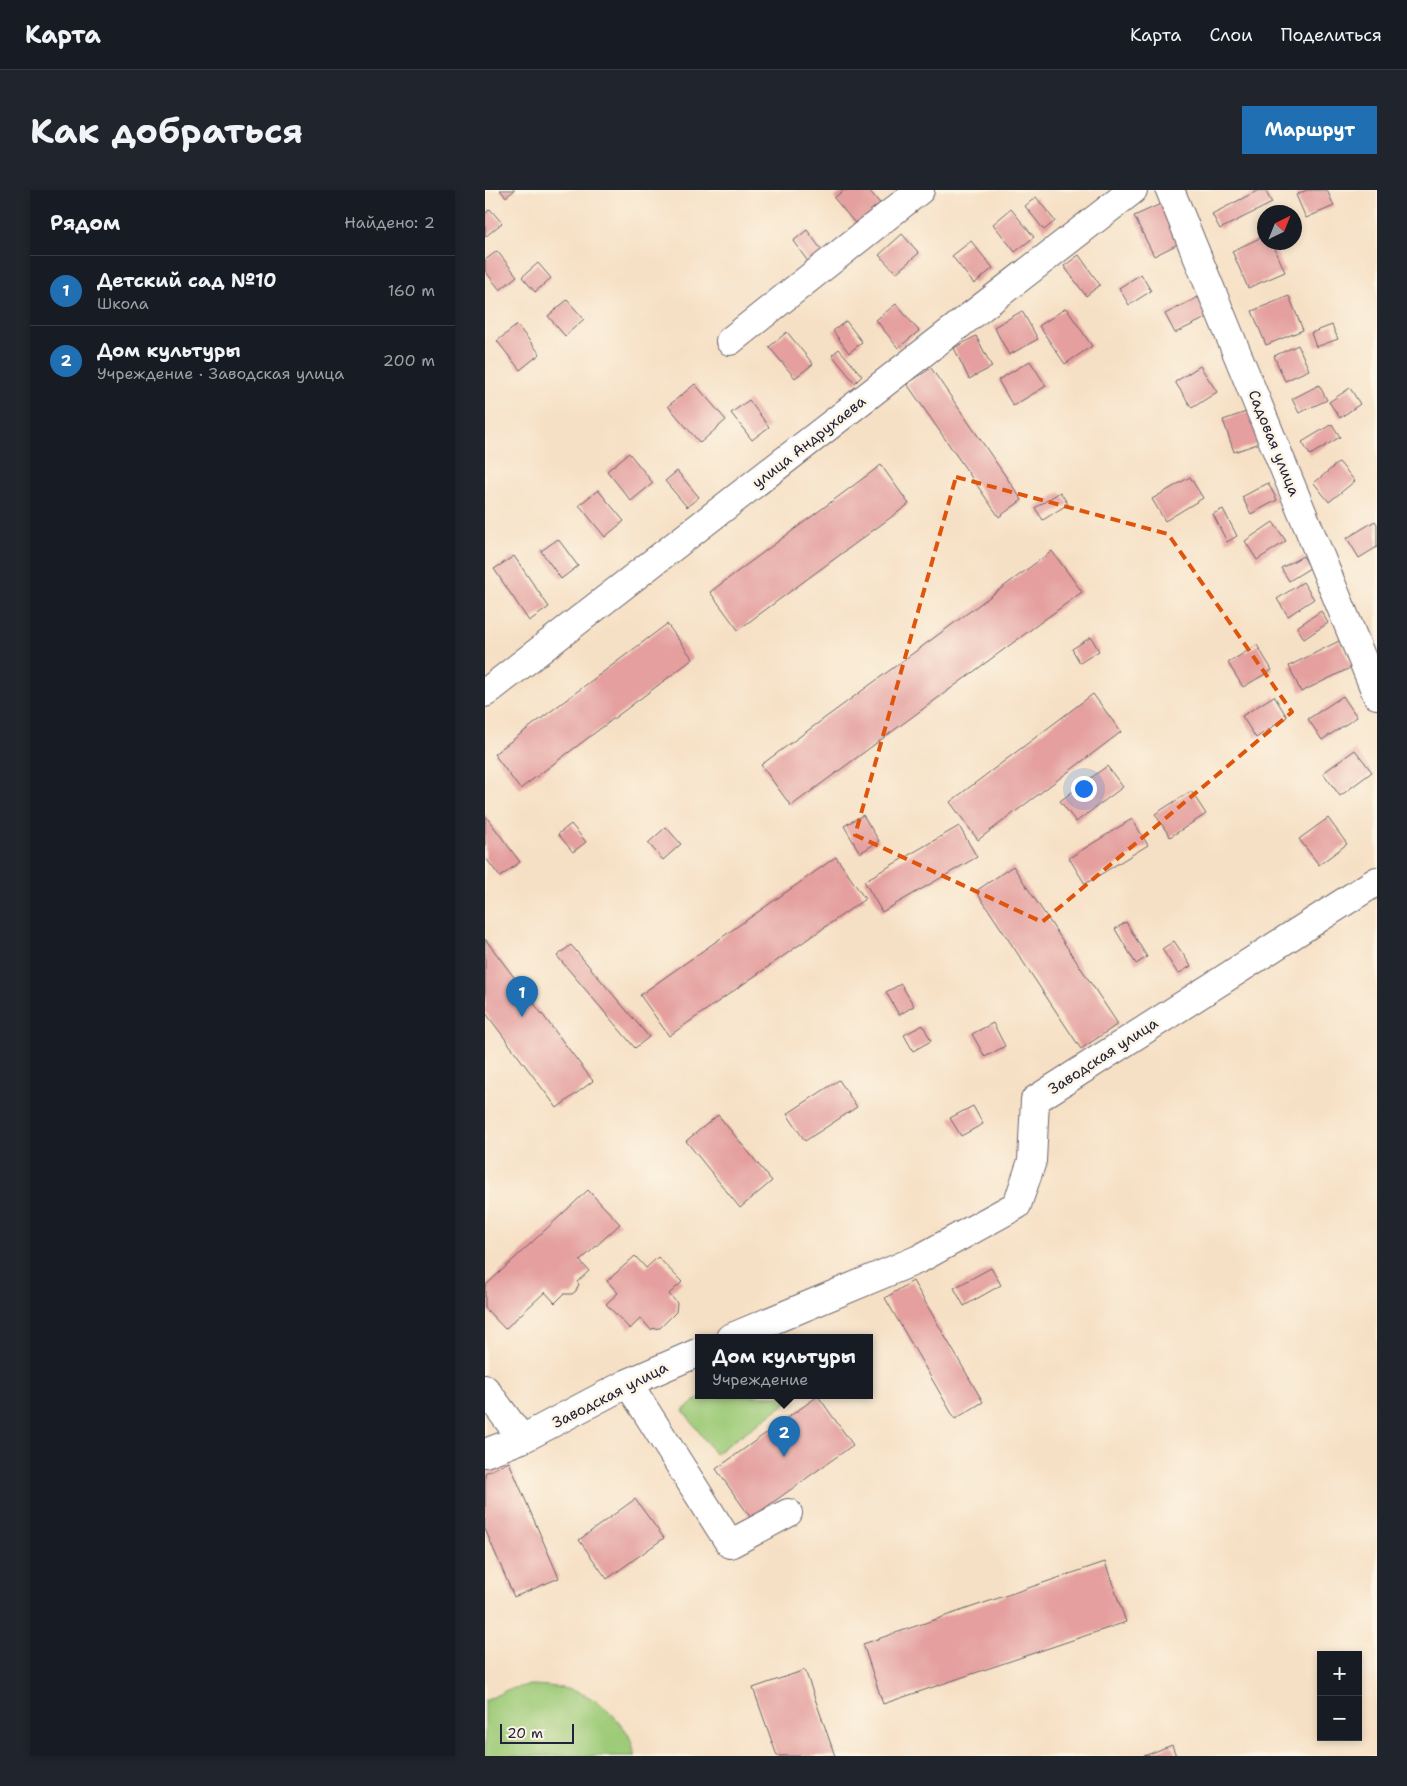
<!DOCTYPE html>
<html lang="ru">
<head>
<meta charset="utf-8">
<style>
  :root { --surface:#171b24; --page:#20242c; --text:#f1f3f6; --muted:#9ea1a6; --line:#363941; --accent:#1f6fb2 }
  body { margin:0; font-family:"Shantell Sans",sans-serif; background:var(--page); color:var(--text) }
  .controls { position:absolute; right:15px; bottom:15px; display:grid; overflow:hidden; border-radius:0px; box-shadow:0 2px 8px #0003 }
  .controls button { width:45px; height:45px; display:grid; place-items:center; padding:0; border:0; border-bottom:1px solid var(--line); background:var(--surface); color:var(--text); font:25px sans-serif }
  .compass { position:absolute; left:772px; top:15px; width:45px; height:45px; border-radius:50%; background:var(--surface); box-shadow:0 2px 8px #0003; rotate:43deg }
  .scale { position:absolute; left:15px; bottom:12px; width:74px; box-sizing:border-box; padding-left:5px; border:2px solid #22223b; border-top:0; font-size:14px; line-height:18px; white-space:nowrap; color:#22223b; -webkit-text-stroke:4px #fcf5e5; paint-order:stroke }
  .you { position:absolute; left:598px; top:598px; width:18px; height:18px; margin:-12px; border:4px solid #fff; border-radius:50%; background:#1a73e8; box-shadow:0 0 0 8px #1a73e833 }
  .badge { display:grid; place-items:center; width:32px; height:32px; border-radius:50%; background:var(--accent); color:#fff; font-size:16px; font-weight:700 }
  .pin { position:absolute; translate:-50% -41px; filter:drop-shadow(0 1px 2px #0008) }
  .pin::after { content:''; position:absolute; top:26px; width:18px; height:15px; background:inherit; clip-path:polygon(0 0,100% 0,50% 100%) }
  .popup { position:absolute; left:210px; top:1144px; width:178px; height:65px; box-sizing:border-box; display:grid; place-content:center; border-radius:0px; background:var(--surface); filter:drop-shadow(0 1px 4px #0005); font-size:16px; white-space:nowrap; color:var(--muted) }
  .popup b { font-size:19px; color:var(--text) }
  .popup::after { content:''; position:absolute; left:50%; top:100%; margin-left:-10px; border:10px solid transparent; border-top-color:var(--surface) }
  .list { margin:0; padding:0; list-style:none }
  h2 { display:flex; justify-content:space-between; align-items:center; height:65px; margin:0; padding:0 20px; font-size:21px }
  h2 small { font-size:16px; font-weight:400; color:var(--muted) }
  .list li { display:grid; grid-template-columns:32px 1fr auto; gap:15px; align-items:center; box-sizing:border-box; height:70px; padding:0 20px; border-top:1px solid var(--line) }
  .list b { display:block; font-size:19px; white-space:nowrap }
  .list p { margin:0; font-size:16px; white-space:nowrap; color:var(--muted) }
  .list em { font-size:16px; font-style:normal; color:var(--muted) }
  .map { position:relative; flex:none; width:892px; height:1566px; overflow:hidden; border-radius:0px }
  header { display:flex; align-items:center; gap:30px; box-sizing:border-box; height:70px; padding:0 25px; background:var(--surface); border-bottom:1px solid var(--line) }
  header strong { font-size:24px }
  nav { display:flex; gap:28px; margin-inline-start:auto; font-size:18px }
  .intro { display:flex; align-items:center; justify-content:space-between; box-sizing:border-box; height:120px; padding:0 30px }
  h1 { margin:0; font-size:35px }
  .button { padding:12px 22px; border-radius:0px; background:var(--accent); color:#fff; font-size:18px; font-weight:700 }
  main { display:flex; gap:30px; padding:0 30px }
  aside { flex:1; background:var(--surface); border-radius:0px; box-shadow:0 2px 8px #0003 }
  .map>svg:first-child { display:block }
</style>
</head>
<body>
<header>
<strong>Карта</strong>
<nav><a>Карта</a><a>Слои</a><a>Поделиться</a></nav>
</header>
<div class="intro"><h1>Как добраться</h1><a class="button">Маршрут</a></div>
<main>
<aside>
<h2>Рядом<small>Найдено: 2</small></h2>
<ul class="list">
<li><span class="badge">1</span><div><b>Детский сад №10</b><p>Школа</p></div><em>160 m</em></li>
<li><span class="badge">2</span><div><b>Дом культуры</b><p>Учреждение · Заводская улица</p></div><em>200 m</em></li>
</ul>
</aside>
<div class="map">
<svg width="892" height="1566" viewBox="0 0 892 1566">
  <rect width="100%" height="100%" fill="#fcf5e5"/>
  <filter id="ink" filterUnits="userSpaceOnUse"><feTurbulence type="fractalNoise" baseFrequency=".02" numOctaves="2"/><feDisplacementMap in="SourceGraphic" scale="10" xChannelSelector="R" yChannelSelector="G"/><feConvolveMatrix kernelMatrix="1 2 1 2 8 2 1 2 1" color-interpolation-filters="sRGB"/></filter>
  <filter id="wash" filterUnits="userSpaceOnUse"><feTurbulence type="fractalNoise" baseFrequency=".0096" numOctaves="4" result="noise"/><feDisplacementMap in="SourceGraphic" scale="20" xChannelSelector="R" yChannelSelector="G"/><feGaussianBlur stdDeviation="1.12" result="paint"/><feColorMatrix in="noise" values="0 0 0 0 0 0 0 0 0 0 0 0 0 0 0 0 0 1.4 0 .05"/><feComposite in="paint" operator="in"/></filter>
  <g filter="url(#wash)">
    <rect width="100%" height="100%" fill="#f6e0c5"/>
    <path fill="#9ecb78" stroke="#60765a" d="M217 1206H311L230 1264 198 1220Z
      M45 1495C81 1496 110 1502 134 1532 137 1536 141 1540 143 1544 147 1551 148 1559 151 1566H0V1511L24 1499Z"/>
    <g id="blocks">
      <path fill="#e49f9e" d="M15 0H30L21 7Z
        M359 0H384L398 17 374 38 349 8Z
        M774 0H780L787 13 735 39 727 24Z
        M822 0H842L849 16 821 28 811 5Z
        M551 7 570 31 559 40 540 16Z
        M678 13 697 52 669 66 649 26Z
        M5 19 17 33 0 47V24Z
        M526 19 549 47 530 62 508 34Z
        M322 40 341 66 327 77 308 51Z
        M417 44 434 63 411 83 394 65Z
        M779 46V52H787L800 82 763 98 747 61Z
        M486 51 508 78 489 94 467 66Z
        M12 61 32 86 15 100 0 81V70Z
        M594 65 615 95 601 106 579 76Z
        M53 73 66 88 50 102 37 87Z
        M656 84 666 101 644 115 634 98Z
        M804 106 818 140 781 155 767 121Z
        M713 107 723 127 690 143 680 124Z
        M82 110 99 129 80 146 63 126Z
        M411 114 434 141 413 158 391 130Z
        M581 118 607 156 580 174 554 136Z
        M537 121 553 149 524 165 509 137Z
        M361 131 377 152 364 163 348 141Z
        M32 135 55 164 35 180 12 151Z
        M847 135 853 149 831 157 826 143Z
        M302 142 328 174 310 188 284 157Z
        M491 146 507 177 484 189 469 158Z
        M813 155 824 180 800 191 789 166Z
        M354 159 377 186 370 193 347 165Z
        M545 171 561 196 528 216 513 190Z
        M715 176 732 202 707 218 690 192Z
        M446 178 537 310 514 327 422 194Z
        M210 194 241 230 215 253 183 216Z
        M834 195 842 210 814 223 807 209Z
        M865 198 875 214 855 228 844 212Z
        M264 210 284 237 267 250 246 223Z
        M764 221 775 253 749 262 738 230Z
        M847 234 855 247 825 265 817 252Z
        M144 263 168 293 146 311 122 281Z
        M854 272 870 291 844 312 829 293Z
        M396 275 424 314 253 440 225 402Z
        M192 281 214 307 202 317 180 291Z
        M705 287 718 308 680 331 667 309Z
        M783 293 792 310 766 324 757 307Z
        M113 300 139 331 120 347 94 315Z
        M575 302 583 314 558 330 550 318Z
        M738 319 752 346 742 352 728 324Z
        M890 331 892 334V357L874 368 862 348Z
        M788 332 801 351 772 370 760 351Z
        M73 349 93 376 76 389 56 361Z
        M567 361 597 402 306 616 276 575Z
        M29 366 64 417 44 431 9 379Z
        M818 366 825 378 804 391 796 378Z
        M818 392 829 409 803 426 792 409Z
        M836 421 843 433 819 449 812 437Z
        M182 434 208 469 35 599 9 564Z
        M606 447 614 461 595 473 587 459Z
        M854 451 867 477 816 502 804 476Z
        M772 455 787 480 758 497 743 473Z
        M608 504 636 542 493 650 465 612Z
        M789 506 802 527 771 548 757 526Z
        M858 506 872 527 837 550 823 529Z
        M870 560 887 582 855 606 838 583Z
        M622 576 638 597 591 632 575 611Z
        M706 601 721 624 685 647 670 624Z
        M0 625 35 672 15 687 0 667Z
        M378 625 394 651 375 663 359 636Z
        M843 628 862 654 834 675 814 649Z
        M647 629 663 655 600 694 584 668Z
        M86 634 101 652 88 662 73 644Z
        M474 636 492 667 397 722 379 691Z
        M181 637 196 654 178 670 163 653Z
        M351 667 380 709 184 846 155 805Z
        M528 676 633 834 596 859 491 701Z
        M641 732 662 767 651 774 630 739Z
        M0 749 108 891 72 918 0 822Z
        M689 751 706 776 693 784 677 759Z
        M86 755 164 847 150 858 72 766Z
        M416 794 429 816 414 825 401 802Z
        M508 833 520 856 500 867 487 844Z
        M438 835 446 851 428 861 419 845Z
        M354 890 372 917 320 951 302 924Z
        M488 916 498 934 476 946 465 928Z
        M233 925 287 991 255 1018 201 951Z
        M103 1000 135 1034 95 1071 104 1081 92 1092 94 1094 91 1101 87 1104H79L70 1113 60 1102 20 1139 0 1118V1096Z
        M150 1066 161 1078 173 1067 197 1092 184 1104 192 1113 191 1122 175 1138 165 1139 156 1128 145 1139 121 1114 133 1103 122 1091Z
        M506 1078 516 1095 479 1116 469 1098Z
        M428 1091 498 1212 470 1229 400 1108Z
        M333 1206 368 1255 266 1328 231 1279Z
        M24 1272 74 1388 29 1407 0 1339V1283Z
        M150 1309 179 1348 122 1389 94 1350Z
        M620 1372 641 1432 398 1514 378 1454Z
        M320 1480 350 1566H292L268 1498Z
        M687 1555 691 1566H659Z"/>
    </g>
  </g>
  <g filter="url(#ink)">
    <use href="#blocks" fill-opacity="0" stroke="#6c646b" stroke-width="1"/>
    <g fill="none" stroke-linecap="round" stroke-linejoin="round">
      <g stroke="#6c646b" stroke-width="30">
        <path id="minor" d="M685 0 892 505
          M245 151 435 0
          M0 503 648 0
          M245 1148 434 1069 532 1015 547 971 550 910 892 691
          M143 1193 245 1354 303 1323
          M0 1199 37 1249 0 1263
          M37 1249 143 1193 214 1162"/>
      </g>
      <use href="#minor" stroke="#fff" stroke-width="28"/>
    </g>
  </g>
  <path fill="none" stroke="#de560e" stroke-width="4" stroke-dasharray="10 6" stroke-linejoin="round" d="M471 287 683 344 807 522 557 732 370 645Z"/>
  <g text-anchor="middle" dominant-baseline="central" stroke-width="5" stroke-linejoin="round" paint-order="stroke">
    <g font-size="15" fill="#22223b" stroke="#fcf5e5">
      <text transform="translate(324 252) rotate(-38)">улица Андрухаева</text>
      <text transform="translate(789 253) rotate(68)">Садовая улица</text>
      <text transform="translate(618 866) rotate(-33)">Заводская улица</text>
      <text transform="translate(125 1205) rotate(-27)">Заводская улица</text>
    </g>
  </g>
</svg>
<div class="controls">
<button>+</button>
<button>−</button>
</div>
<svg class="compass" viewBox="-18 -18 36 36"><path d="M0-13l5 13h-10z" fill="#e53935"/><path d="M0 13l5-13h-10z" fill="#9ea1a6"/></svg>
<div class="scale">20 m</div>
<div class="you"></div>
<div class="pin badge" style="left:37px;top:827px">1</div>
<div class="pin badge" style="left:299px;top:1267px">2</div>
<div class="popup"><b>Дом культуры</b>Учреждение</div>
</div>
</main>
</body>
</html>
